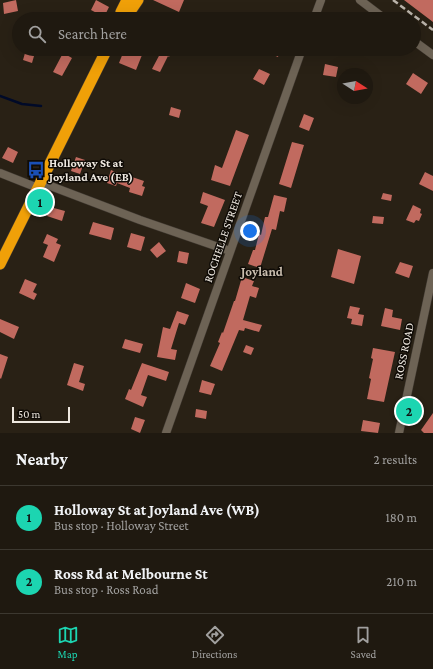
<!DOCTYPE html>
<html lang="en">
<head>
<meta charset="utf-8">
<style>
  :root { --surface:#1f1910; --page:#272219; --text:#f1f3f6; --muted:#a1a09f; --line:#3c3830; --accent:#1cd5b1 }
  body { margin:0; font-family:"Crimson Pro",serif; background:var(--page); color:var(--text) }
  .compass { position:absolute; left:337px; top:68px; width:36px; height:36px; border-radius:50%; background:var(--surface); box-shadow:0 4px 16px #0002; rotate:101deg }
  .scale { position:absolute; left:12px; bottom:10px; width:58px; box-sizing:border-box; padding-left:4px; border:2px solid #eee8e0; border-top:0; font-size:11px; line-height:14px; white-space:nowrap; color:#eee8e0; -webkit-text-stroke:3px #0f0b06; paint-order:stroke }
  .you { position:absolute; left:250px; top:231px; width:14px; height:14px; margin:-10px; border:3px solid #fff; border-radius:50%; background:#1a73e8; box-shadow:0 0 0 6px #1a73e833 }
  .badge { display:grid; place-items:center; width:26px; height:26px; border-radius:50%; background:var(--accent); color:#111; font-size:13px; font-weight:700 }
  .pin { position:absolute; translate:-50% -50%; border:2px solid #fff; box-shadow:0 1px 4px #0006 }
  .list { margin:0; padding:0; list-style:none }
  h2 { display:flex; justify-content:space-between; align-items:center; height:52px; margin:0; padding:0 16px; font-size:17px }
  h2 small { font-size:13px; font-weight:400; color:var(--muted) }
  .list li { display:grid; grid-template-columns:26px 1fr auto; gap:12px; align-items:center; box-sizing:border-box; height:64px; padding:0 16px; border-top:1px solid var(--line) }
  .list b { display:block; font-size:15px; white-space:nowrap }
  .list p { margin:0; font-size:13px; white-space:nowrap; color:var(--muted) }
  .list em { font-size:13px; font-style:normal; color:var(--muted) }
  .icon { flex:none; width:22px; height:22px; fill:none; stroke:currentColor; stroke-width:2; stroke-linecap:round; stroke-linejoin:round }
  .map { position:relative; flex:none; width:433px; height:433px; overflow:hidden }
  .search { position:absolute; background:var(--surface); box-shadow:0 4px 16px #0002; left:12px; right:12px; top:12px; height:44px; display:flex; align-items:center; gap:10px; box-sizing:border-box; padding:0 14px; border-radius:22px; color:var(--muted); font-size:15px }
  .sheet { height:180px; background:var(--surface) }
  nav { display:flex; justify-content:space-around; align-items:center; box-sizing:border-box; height:56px; border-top:1px solid var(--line); background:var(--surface); font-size:11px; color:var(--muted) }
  nav a { display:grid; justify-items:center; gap:2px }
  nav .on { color:var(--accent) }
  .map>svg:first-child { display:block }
</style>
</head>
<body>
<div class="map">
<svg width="433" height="433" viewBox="0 0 433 433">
  <rect width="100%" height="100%" fill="#292115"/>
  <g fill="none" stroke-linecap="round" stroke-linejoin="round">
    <path stroke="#000a28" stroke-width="2.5" d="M0 96 22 104 41 106"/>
  </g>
  <path fill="#c16a5f" d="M16 0 18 11 4 14 3 3Z
    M96 0 109 7 104 17 91 10Z
    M153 0H184L179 12Z
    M404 0H433V22Z
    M155 49H173L169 57 168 56 160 72 152 69 161 52Z
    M259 49H280L278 57Z
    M132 51 142 55 136 70 119 63 123 53 130 56Z
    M25 53 34 56 32 63 23 60Z
    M63 53 72 58 62 76 53 72Z
    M325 64 338 67 336 77 323 75Z
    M259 69 270 74 264 85 253 79Z
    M413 73 428 83 421 94 406 84Z
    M171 107 181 110 179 118 169 115Z
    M304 114 314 118 309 131 299 127Z
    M236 130 249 135 230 186 211 180 215 165 222 168Z
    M292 142 304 145 291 188 279 184Z
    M8 147 18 152 13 163 2 158Z
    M76 157 85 160 80 174 71 171Z
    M111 170 120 174 119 178 130 182 132 177 144 181 142 186 145 187 142 196 129 192 130 188 117 183 116 186 107 183Z
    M425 172 433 176V191L419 184Z
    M203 192 225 200 214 227 201 223 208 206 200 203Z
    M383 193 392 195 391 201 381 199Z
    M274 195 287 198 284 212 280 211 276 230 272 229 260 268 248 264 253 250H255L259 234 261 235 265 217H268Z
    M413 205 421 209 420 213 422 214 419 221 416 220 414 223 406 220Z
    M50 207 65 211 62 221 47 216Z
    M373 216 384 217 383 224 372 223Z
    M93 222 114 228 111 240 89 234Z
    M131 233 145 237 141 251 127 247Z
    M47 234 58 239 56 243 61 245 54 262 43 257 48 245 43 243Z
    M159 242 166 251 157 258 150 250Z
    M338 249 361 256 354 284 331 277Z
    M179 251 189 253 187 264 177 262Z
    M400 262 413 266 409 278 395 273Z
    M242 277 254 281 252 286 259 288 256 298 250 296 243 320 262 325 259 332 245 328 244 331 239 330 222 371 210 366 220 343 218 342 222 332 223 333 234 301H235Z
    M25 279 37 284 33 292 37 294 34 300 19 293Z
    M186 283 200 289 195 303 181 298Z
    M350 306 360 308 358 314 364 315 362 326 351 324 352 319 347 318Z
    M385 308 393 310 392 317 402 319 400 330 381 326Z
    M177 311 189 315 185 325 179 323 171 349 177 350 175 360 157 357 163 327 170 329Z
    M0 319 19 327 14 339 0 332Z
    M125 339 143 344 140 353 122 348Z
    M246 345 254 348 251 355 243 352Z
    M373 348 395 352 384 402 367 399 371 379 369 378 373 359 371 358Z
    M0 354 8 357 1 379 0 378Z
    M74 363 84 366 79 382 85 384 83 391 67 385Z
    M142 363 169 372 166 381 148 375 141 395 147 397 143 407 125 399 129 389 131 390Z
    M202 380 215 384 211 395 199 392Z
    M196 409 207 411 206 419 195 417Z
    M433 413V433H424L421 430Z
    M135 417 145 420 140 433 131 429Z
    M363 420 380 423 378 433 361 431Z"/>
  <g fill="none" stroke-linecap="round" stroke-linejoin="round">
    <g stroke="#423b33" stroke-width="9">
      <path id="minor" d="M360 0 385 19
        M314 19 321 0
        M414 41 433 55
        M0 173 38 188
        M40 182 140 220 230 251
        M166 433 302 49
        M399 433 433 273"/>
    </g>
    <g stroke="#423b33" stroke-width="12">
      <path id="highway" d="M120 19 121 12 127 0
        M125 19 138 0
        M0 264 107 49"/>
    </g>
    <use href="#minor" stroke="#6d6355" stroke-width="8"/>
    <use href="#highway" stroke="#f0a008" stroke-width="11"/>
    <path stroke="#bbb4ab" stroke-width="2.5" stroke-dasharray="6 3" stroke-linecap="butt" d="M393 0 433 30"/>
  </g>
  <defs>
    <g id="bus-bare" transform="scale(1.38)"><path d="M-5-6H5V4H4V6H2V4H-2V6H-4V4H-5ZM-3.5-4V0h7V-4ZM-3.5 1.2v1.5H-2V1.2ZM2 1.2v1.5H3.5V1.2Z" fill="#1a4fb4" stroke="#0f0b06" stroke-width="2.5" paint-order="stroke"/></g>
  </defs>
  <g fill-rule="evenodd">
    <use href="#bus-bare" x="36" y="170"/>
  </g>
  <g text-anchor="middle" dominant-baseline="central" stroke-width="3" stroke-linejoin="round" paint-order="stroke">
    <g font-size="12" font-weight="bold" fill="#eee8e0" stroke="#0f0b06" text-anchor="start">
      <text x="49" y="163">Holloway St at<tspan x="49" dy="14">Joyland Ave (EB)</tspan></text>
    </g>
    <g font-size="12" fill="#eee8e0" stroke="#0f0b06">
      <text transform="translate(223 237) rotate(-71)">ROCHELLE STREET</text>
      <text transform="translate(404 351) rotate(-78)">ROSS ROAD</text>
    </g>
    <g font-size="13" font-weight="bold" fill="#c9bdae" stroke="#0f0b06">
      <text x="262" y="271">Joyland</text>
    </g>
  </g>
</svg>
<svg class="compass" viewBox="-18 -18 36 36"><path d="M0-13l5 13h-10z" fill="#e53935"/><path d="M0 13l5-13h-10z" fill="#a1a09f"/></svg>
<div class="scale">50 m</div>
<div class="you"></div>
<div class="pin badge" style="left:40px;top:202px">1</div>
<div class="pin badge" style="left:409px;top:411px">2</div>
<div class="search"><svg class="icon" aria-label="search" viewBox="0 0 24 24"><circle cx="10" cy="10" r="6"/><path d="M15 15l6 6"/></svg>Search here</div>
</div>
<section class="sheet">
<h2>Nearby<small>2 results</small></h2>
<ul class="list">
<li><span class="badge">1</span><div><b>Holloway St at Joyland Ave (WB)</b><p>Bus stop · Holloway Street</p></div><em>180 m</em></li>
<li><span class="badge">2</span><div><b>Ross Rd at Melbourne St</b><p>Bus stop · Ross Road</p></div><em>210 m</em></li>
</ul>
</section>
<nav>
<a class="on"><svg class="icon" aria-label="map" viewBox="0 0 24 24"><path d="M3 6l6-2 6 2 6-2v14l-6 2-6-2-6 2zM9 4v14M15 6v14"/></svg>Map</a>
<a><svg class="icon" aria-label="directions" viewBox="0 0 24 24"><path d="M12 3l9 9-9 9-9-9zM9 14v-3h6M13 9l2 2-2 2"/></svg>Directions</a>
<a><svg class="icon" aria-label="saved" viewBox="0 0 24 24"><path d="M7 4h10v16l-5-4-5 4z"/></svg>Saved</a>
</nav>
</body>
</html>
